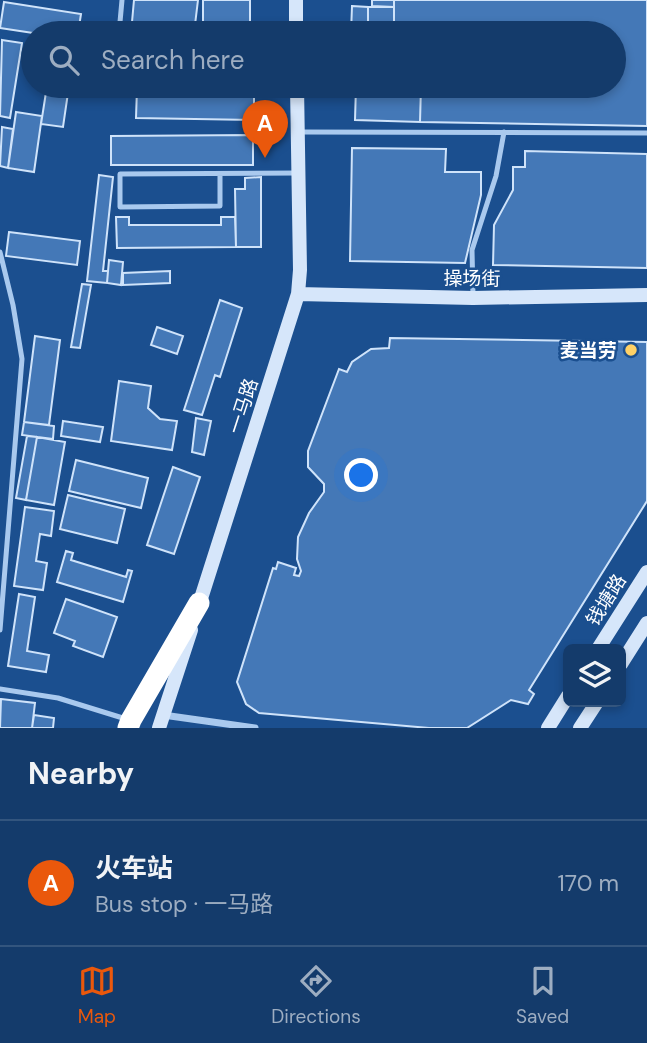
<!DOCTYPE html>
<html lang="en">
<head>
<meta charset="utf-8">
<style>
  :root { --surface:#143b6b; --page:#1d4271; --text:#f1f3f6; --muted:#9dadc1; --line:#33557e; --accent:#ea580c }
  body { margin:0; font-family:"DM Sans","Noto Sans SC",sans-serif; background:var(--page); color:var(--text) }
  .controls { position:absolute; right:21px; bottom:21px; display:grid; overflow:hidden; border-radius:10px; box-shadow:0 4px 10px #0003 }
  .controls button { width:63px; height:63px; display:grid; place-items:center; padding:0; border:0; border-bottom:2px solid var(--line); background:var(--surface); color:var(--text); font:35px sans-serif }
  .you { position:absolute; left:362px; top:476px; width:24px; height:24px; margin:-18px; border:5px solid #fff; border-radius:50%; background:#1a73e8; box-shadow:0 0 0 10px #1a73e833 }
  .badge { display:grid; place-items:center; width:46px; height:46px; border-radius:50%; background:var(--accent); color:#fff; font-size:23px; font-weight:700 }
  .pin { position:absolute; translate:-50% -58px; filter:drop-shadow(0 2px 4px #0008) }
  .pin::after { content:''; position:absolute; top:37px; width:24px; height:21px; background:inherit; clip-path:polygon(0 0,100% 0,50% 100%) }
  .list { margin:0; padding:0; list-style:none }
  h2 { display:flex; justify-content:space-between; align-items:center; height:91px; margin:0; padding:0 28px; font-size:30px }
  h2 small { font-size:23px; font-weight:400; color:var(--muted) }
  .list li { display:grid; grid-template-columns:46px 1fr auto; gap:21px; align-items:center; box-sizing:border-box; height:126px; padding:0 28px; border-top:2px solid var(--line) }
  .list b { display:block; font-size:26px; white-space:nowrap }
  .list p { margin:0; font-size:23px; white-space:nowrap; color:var(--muted) }
  .list em { font-size:23px; font-style:normal; color:var(--muted) }
  .icon { flex:none; width:38px; height:38px; fill:none; stroke:currentColor; stroke-width:2; stroke-linecap:round; stroke-linejoin:round }
  .map { position:relative; flex:none; width:647px; height:728px; overflow:hidden }
  .search { position:absolute; background:var(--surface); box-shadow:0 4px 10px #0003; left:21px; right:21px; top:21px; height:77px; display:flex; align-items:center; gap:18px; box-sizing:border-box; padding:0 24px; border-radius:38px; color:var(--muted); font-size:26px }
  .sheet { height:217px; background:var(--surface) }
  nav { display:flex; justify-content:space-around; align-items:center; box-sizing:border-box; height:98px; border-top:2px solid var(--line); background:var(--surface); font-size:19px; color:var(--muted) }
  nav a { display:grid; justify-items:center; gap:4px }
  nav .on { color:var(--accent) }
  .map>svg:first-child { display:block }
</style>
</head>
<body>
<div class="map">
<svg width="647" height="728" viewBox="0 0 647 728">
  <rect width="100%" height="100%" fill="#1b4f8f"/>
  <path fill="#4478b7" stroke="#cfe3fa" stroke-width="2" d="M134 0H198L194 33H131Z
    M203 0H250V33H203Z
    M372 0H394V7L372 6Z
    M394 0H647V126L420 122 421 86H614V33H394Z
    M4 2 81 14 78 33H33L0 28Z
    M352 6 368 7V33H351Z
    M368 7H394V33H368Z
    M2 40 22 43 10 118 0 116Z
    M47 86H69L63 127 41 124Z
    M356 86H421L420 122 355 120Z
    M137 88 254 90V120L136 118Z
    M16 112 42 116 34 172 8 168Z
    M2 127 13 129 8 168 0 166Z
    M253 135V165H111V136Z
    M352 148 446 149 445 172H481V195L465 263 350 261Z
    M525 151 647 154V268L493 265 494 225 513 190V167H525Z
    M99 175 113 177 103 271H108L107 283 87 281Z
    M261 177V247H236L235 189H245V178Z
    M116 217H129V225H221V217H235L236 247 117 248Z
    M9 232 80 241 77 265 6 256Z
    M109 260 123 262 121 285 107 283Z
    M170 271V283L123 285V273Z
    M82 284 91 285 80 348 71 347Z
    M220 300 242 308 220 377 215 375 202 415 184 410Z
    M157 327 183 336 177 354 151 345Z
    M35 336 60 340 49 425 24 422Z
    M390 338 647 342V501L529 690 534 694 528 704 511 700 467 728H429L259 713 246 704 237 682 273 568 276 569 278 562 296 568 294 575 299 576 301 571 297 559 298 537 309 513 324 492V484L308 467V451L339 369 347 372 352 362 371 349 389 348Z
    M119 381 151 386 148 408 160 419 177 421 172 450 111 441Z
    M196 418 211 421 204 455 192 452Z
    M63 421 103 427 100 442 61 436Z
    M24 422 54 426 53 439 22 435Z
    M27 436 37 437 26 500 16 498Z
    M37 437 65 442 54 505 26 500Z
    M76 460 148 478 141 508 69 491Z
    M173 467 200 477 174 554 147 545Z
    M68 495 125 509 117 543 60 529Z
    M25 507 54 511 51 536 40 534 36 561 47 563 43 590 14 586Z
    M66 551 73 553 71 560 126 577 128 570 132 571 123 602 57 582Z
    M19 594 35 597 27 651 49 655 46 672 8 666Z
    M66 599 117 617 103 657 73 646 75 641 54 633Z
    M1 699 35 703 32 728H0Z
    M34 715 54 718 53 728H32Z"/>
  <g fill="none" stroke-linecap="round" stroke-linejoin="round">
    <path stroke="#a9c9ee" stroke-width="5" d="M119 33 122 0
      M301 132 647 133
      M220 174V206L120 207V174L298 173
      M0 252 13 305 22 359 0 630
      M473 295 472 250 496 176 504 132
      M0 689 58 698 126 719"/>
    <path stroke="#a9c9ee" stroke-width="7" d="M163 715 255 728"/>
    <path stroke="#d6e6fa" stroke-width="14" d="M296 0V33
      M298 294 473 298 647 295
      M197 611 298 294 300 270 297 86
      M598 649 647 572
      M621 664 647 623
      M159 728 191 630
      M548 728 568 696
      M580 728 597 702"/>
    <path stroke="#fff" stroke-width="21" d="M128 728 131 720 199 603"/>
  </g>
  <circle fill="#ffd166" stroke="#1b4f8f" stroke-width="2.5" cx="631" cy="350" r="7"/>
  <g text-anchor="middle" dominant-baseline="central" stroke-width="5" stroke-linejoin="round" paint-order="stroke">
    <g font-size="19" fill="#fff" stroke="#1b4f8f">
      <text x="472" y="278">操场街</text>
      <text transform="translate(243 406) rotate(-72)">一马路</text>
      <text transform="translate(606 600) rotate(-58)">钱塘路</text>
    </g>
    <g font-size="19" font-weight="bold" fill="#fff" stroke="#1b4f8f" text-anchor="end">
      <text x="617" y="350">麦当劳</text>
    </g>
  </g>
</svg>
<div class="controls">
<button><svg class="icon" aria-label="layers" viewBox="0 0 24 24"><path d="M12 4l9 5-9 5-9-5zM3 14l9 5 9-5"/></svg></button>
</div>
<div class="you"></div>
<div class="pin badge" style="left:265px;top:158px">A</div>
<div class="search"><svg class="icon" aria-label="search" viewBox="0 0 24 24"><circle cx="10" cy="10" r="6"/><path d="M15 15l6 6"/></svg>Search here</div>
</div>
<section class="sheet">
<h2>Nearby<small></small></h2>
<ul class="list">
<li><span class="badge">A</span><div><b>火车站</b><p>Bus stop · 一马路</p></div><em>170 m</em></li>
</ul>
</section>
<nav>
<a class="on"><svg class="icon" aria-label="map" viewBox="0 0 24 24"><path d="M3 6l6-2 6 2 6-2v14l-6 2-6-2-6 2zM9 4v14M15 6v14"/></svg>Map</a>
<a><svg class="icon" aria-label="directions" viewBox="0 0 24 24"><path d="M12 3l9 9-9 9-9-9zM9 14v-3h6M13 9l2 2-2 2"/></svg>Directions</a>
<a><svg class="icon" aria-label="saved" viewBox="0 0 24 24"><path d="M7 4h10v16l-5-4-5 4z"/></svg>Saved</a>
</nav>
</body>
</html>
